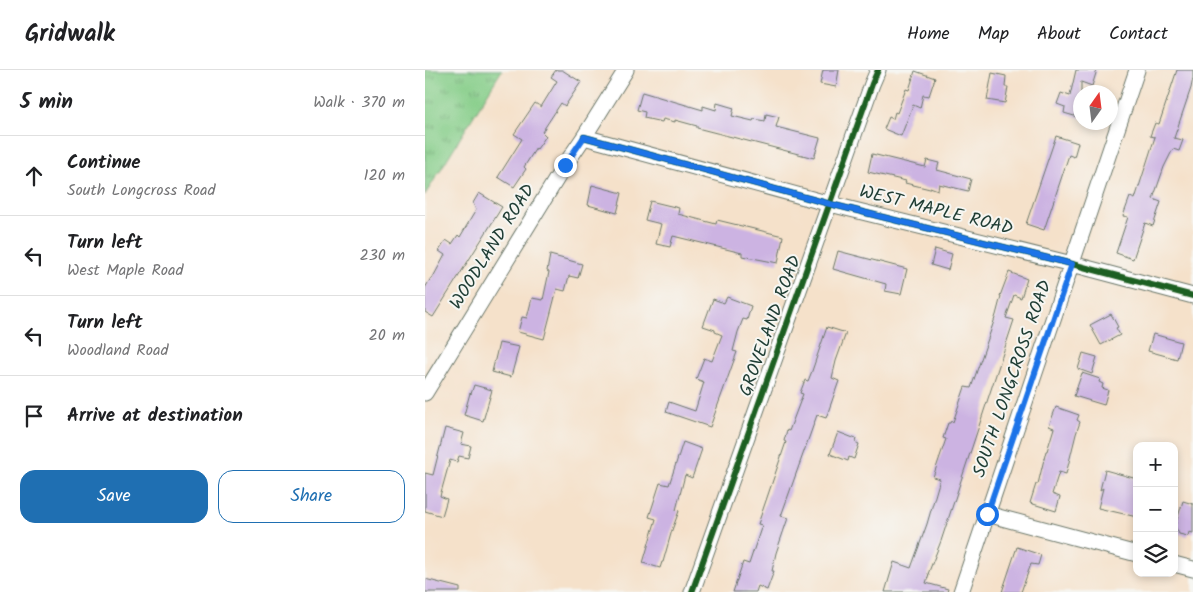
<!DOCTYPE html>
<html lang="en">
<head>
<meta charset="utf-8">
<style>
  :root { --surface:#fff; --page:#f2f2f2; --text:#202124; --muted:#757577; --line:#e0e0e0; --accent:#1f6fb2 }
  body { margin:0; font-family:Kalam,sans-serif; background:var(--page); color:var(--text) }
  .controls { position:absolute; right:15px; bottom:15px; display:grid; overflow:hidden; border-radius:10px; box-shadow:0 2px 8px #0003 }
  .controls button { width:45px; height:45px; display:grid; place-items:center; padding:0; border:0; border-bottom:1px solid var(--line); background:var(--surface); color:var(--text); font:25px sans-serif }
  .compass { position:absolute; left:648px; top:15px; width:45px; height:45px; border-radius:50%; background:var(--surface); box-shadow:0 2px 8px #0003; rotate:14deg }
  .stop { position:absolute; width:15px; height:15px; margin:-11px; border:4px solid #1a73e8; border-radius:50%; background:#fff }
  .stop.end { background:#1a73e8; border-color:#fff; box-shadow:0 1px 5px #0008 }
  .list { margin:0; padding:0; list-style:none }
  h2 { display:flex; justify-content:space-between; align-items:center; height:65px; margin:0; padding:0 20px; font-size:21px }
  h2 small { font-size:16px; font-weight:400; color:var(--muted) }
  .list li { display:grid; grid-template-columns:32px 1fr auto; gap:15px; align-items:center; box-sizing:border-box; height:80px; padding:0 20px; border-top:1px solid var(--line) }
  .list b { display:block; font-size:19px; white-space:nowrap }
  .list p { margin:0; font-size:16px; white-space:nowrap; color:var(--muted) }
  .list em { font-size:16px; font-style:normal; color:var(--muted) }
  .actions { display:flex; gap:10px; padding:15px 20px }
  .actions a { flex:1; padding:11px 0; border:1px solid var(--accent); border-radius:15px; text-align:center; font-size:18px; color:var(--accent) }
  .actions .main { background:var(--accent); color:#fff }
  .icon { flex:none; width:28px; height:28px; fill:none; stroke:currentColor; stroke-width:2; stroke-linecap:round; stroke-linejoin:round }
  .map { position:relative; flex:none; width:768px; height:522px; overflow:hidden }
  header { display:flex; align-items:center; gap:30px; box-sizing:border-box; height:70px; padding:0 25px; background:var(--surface); border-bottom:1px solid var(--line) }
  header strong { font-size:24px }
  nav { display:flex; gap:28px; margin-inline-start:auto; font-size:18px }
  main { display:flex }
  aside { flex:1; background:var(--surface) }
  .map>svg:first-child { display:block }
</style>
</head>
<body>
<header>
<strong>Gridwalk</strong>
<nav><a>Home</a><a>Map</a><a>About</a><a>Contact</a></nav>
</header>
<main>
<aside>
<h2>5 min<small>Walk · 370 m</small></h2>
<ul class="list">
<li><svg class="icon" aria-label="ahead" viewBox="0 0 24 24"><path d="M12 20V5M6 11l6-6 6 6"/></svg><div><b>Continue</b><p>South Longcross Road</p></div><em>120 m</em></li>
<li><svg class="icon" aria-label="left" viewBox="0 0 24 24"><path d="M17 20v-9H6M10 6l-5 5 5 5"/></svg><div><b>Turn left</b><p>West Maple Road</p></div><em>230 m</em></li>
<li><svg class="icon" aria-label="left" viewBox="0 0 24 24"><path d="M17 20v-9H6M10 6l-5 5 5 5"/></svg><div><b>Turn left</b><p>Woodland Road</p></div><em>20 m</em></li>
<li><svg class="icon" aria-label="arrive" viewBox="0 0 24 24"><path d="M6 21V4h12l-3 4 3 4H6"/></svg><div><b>Arrive at destination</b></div></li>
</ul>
<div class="actions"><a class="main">Save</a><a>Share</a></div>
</aside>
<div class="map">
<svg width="768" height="522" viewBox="0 0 768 522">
  <defs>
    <pattern id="park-tufts" width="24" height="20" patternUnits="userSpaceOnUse" patternTransform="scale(1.25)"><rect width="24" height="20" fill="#85cd88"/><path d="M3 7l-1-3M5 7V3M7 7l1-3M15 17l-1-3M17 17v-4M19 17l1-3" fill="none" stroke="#6ca870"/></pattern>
  </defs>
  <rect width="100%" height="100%" fill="#f6f6f2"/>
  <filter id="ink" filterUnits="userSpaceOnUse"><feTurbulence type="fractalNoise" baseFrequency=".02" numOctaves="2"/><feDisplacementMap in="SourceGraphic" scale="10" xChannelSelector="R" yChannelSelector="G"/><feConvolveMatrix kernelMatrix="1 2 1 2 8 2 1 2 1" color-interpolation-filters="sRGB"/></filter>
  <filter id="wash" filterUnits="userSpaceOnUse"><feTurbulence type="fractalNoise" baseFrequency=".0096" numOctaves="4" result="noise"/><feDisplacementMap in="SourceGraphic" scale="20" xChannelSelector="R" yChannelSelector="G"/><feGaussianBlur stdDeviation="1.12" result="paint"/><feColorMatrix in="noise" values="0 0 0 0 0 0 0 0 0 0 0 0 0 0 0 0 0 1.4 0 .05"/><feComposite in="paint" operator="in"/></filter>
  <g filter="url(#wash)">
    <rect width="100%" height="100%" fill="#f5e1ca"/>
    <path fill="url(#park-tufts)" stroke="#52855e" d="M0 0H77L0 125Z"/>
    <g id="blocks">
      <path fill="#ccb3e2" d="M131 0H137L156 12 140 36 136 33 117 62 121 66 112 79 111 78 99 97 101 99 89 117 73 107 97 69 89 64 110 33 116 37 132 11 126 7Z
        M398 0H414L411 17 395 14Z
        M651 0H672L667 16 656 12V48L639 43 640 37 632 34 636 23 645 26Z
        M752 0H768V8L766 18 749 68 758 70 754 81 748 79 739 97 728 129 736 132 728 156 720 153 708 189 691 183 703 147 698 146 705 127 710 129 730 67 725 66 730 53 734 54Z
        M490 1 510 8 504 26 498 25 495 38 488 35 476 66 459 59 464 47 468 49 470 42 472 43 481 19 484 20Z
        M567 3 581 6 580 17H583L580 33 562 30Z
        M217 22 278 40V36L291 40 292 33 309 38 307 46 328 51 329 49 340 51 341 44 354 47 351 57 395 68 389 88 272 58V56L250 50V52L238 49 237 52 219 48 220 42 212 40Z
        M631 66 653 73 649 87 644 85 619 160 601 154Z
        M447 84 500 97 502 90 514 93 512 100 546 109 543 121 514 114 513 120 505 117V119L480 113 481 111 443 102Z
        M167 115 197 123 192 143 163 135Z
        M54 123 77 137 8 247 0 242V218L6 208 7 209 20 185 14 181 21 170 27 174 33 165 35 167 51 140 48 133Z
        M225 131 254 138 253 144 291 154 292 150 358 166 353 193 317 186V183L248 166 245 177 231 174 236 154 220 150Z
        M510 179 527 184 523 200 506 195Z
        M413 181 482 199 476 224 460 221 461 214 408 199Z
        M125 185 157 194 153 208 144 206 140 221 132 219 119 269 93 262 97 247 102 248 107 228 118 230 124 202 122 201Z
        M584 202 602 209 596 228 589 225 581 248 589 250 587 256 516 471 503 504H504L501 513 523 519 522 522H460L469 492 486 498 502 454 515 409 508 407 521 369 518 368 523 353H525L526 351 528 352 540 317 546 318 565 263 571 245 576 226H575Z
        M302 227 326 236 322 250 318 249 313 262 308 281 312 282 285 357 241 342 244 332 270 341 279 312 271 309 279 288 287 291 297 265 290 262V260L278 256 288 229 299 233Z
        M686 244 693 257 691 258 695 265 676 275 665 255Z
        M402 257 421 263 411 291 407 308 414 311 401 348 392 345 356 446 363 448 351 483 347 501H349L342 520 333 516 331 522H308L318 492 324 494 337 455 333 454 361 372 359 371 362 360 364 361 378 324 375 323 380 310 383 311 387 301Z
        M728 264 756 272 752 289 723 281Z
        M74 273 94 277 86 307 67 302Z
        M658 283 672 287 667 304 653 299Z
        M657 303 675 309 674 312 678 314 677 318 683 320 679 335 649 326Z
        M49 315 67 320 58 351 39 345 45 323 46 324Z
        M631 337 654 345 652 350 655 352 651 364 641 404 634 402 627 424 635 427 631 441 605 433 611 414H613L621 381H622L629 358 624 356Z
        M20 358 39 363 36 374 46 376 43 388 34 386 32 392 25 390 15 426 22 429 17 446 0 441V403L8 405Z
        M413 362 431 369 430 372 434 374 429 389 424 387 423 391 405 384Z
        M258 372 277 379 267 408 260 405 251 440 254 441 247 460 238 492H237L235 498 218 493 231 449 224 447 235 413 244 415Z
        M680 400 712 409V447L673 438 678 418 675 420Z
        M758 431 768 434V463L764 462 763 466 754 464 750 456Z
        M592 477 616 485 613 495 606 494 596 522H577Z
        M0 509 35 518V522H0Z"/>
    </g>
  </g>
  <g filter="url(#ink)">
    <use href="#blocks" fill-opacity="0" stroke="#6a7668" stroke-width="1"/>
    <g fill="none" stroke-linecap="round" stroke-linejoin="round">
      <g stroke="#6a7668" stroke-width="17">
        <path id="street" d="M159 67 405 134 647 194 768 226
          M0 323 140 95 159 67 201 0
          M562 444 712 484
          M749 494 768 499
          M267 522 447 14 453 0
          M536 522 712 0"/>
      </g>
      <use href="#street" stroke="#fff" stroke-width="15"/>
      <g stroke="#f6f6f2" stroke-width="9">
        <path id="cycleway" d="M159 67 405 134 647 194 768 226
          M267 522 447 14 453 0"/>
      </g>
      <use href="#cycleway" stroke="#1b5e20" stroke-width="6"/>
    </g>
  </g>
  <g fill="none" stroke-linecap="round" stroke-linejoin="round" filter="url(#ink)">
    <path stroke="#1a73e8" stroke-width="6" d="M140 95 159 67 405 134 647 194 562 444"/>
  </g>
  <g text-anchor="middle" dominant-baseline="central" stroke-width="4" stroke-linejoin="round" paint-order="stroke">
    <g font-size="18" fill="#1f3d34" stroke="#f6f6f2">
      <text transform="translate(511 141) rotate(14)">WEST MAPLE ROAD</text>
      <text transform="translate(68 177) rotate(-58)">WOODLAND ROAD</text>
      <text transform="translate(346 256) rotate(-70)">GROVELAND ROAD</text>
      <text transform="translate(588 309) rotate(-71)">SOUTH LONGCROSS ROAD</text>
    </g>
  </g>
</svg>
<div class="controls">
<button>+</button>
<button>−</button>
<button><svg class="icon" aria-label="layers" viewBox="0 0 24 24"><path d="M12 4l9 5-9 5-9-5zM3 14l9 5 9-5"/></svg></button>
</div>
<svg class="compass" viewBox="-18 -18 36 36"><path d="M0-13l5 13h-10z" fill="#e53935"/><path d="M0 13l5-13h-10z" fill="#757577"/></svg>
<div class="stop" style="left:562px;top:444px"></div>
<div class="stop end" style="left:140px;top:95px"></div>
</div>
</main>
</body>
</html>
